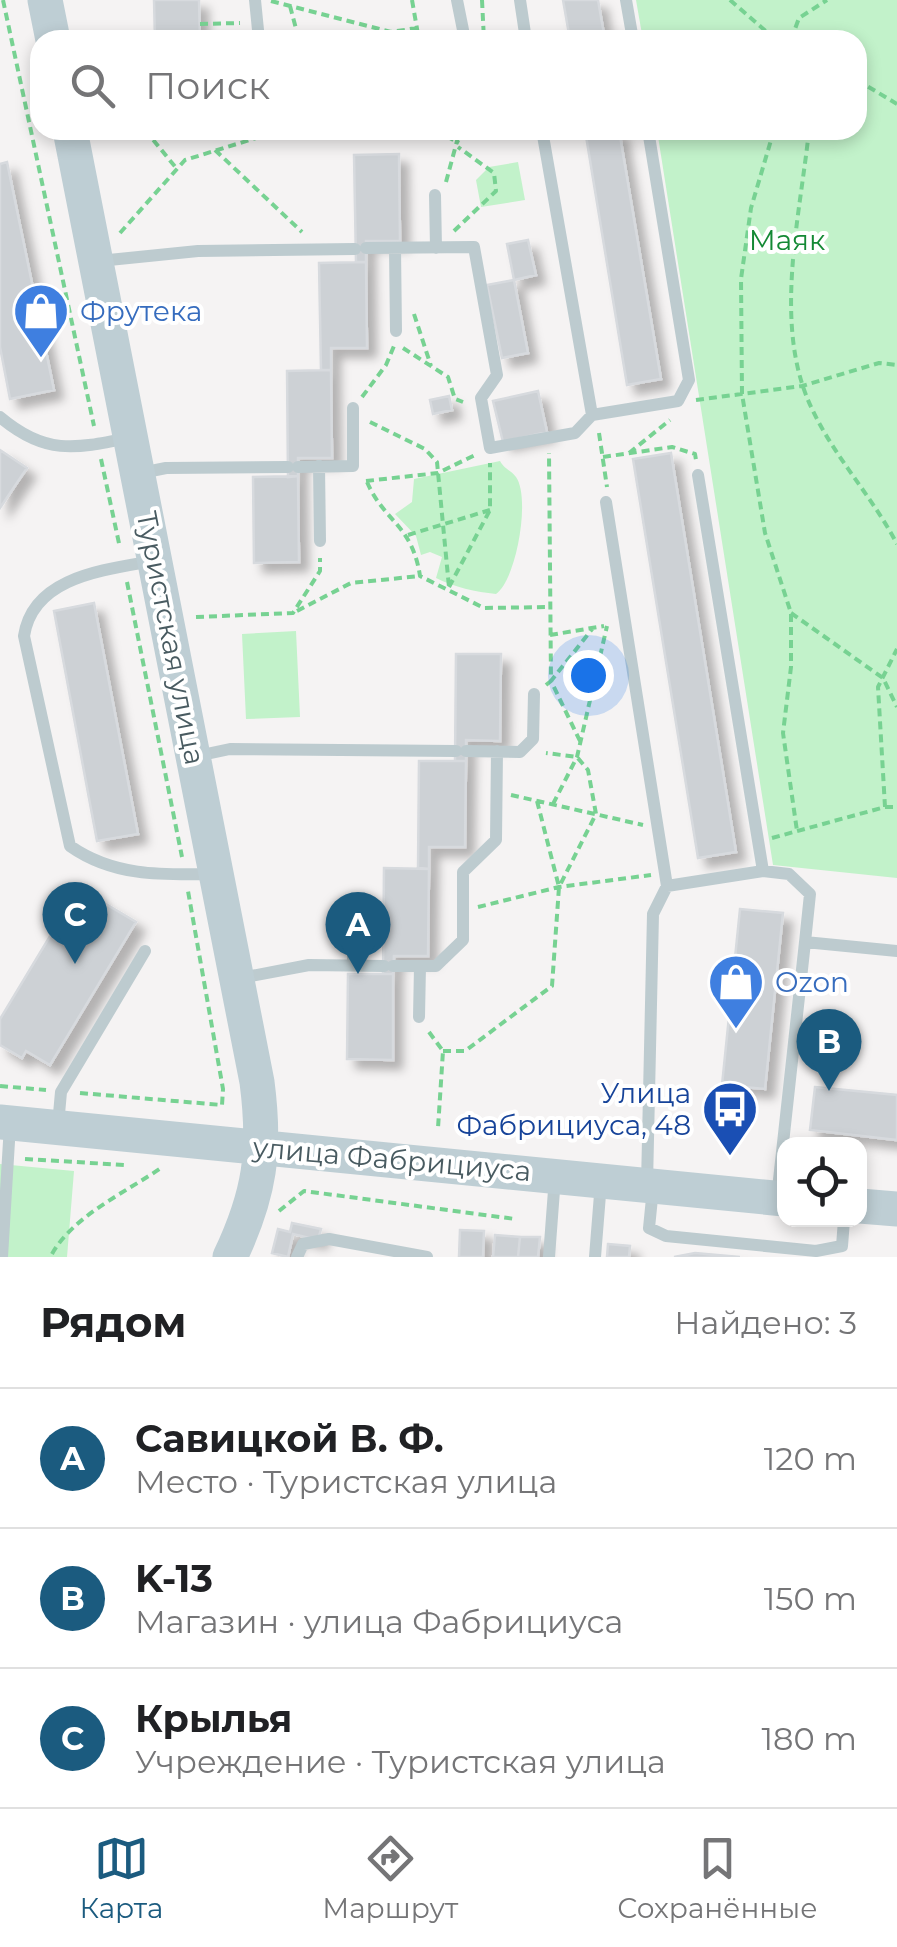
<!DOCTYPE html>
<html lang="ru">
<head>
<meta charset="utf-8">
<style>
  :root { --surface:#fff; --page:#f6f6f6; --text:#202124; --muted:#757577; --line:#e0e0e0; --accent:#1b5b7f }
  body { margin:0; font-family:Montserrat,sans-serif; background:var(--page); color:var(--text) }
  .controls { position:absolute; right:30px; bottom:30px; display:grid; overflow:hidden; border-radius:20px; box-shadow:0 5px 15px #0003 }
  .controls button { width:90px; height:90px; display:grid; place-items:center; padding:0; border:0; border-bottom:2px solid var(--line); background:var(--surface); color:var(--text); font:50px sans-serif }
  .you { position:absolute; left:588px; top:675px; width:35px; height:35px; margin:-25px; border:8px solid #fff; border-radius:50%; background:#1a73e8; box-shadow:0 0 0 15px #1a73e833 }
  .badge { display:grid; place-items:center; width:65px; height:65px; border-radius:50%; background:var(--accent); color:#fff; font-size:32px; font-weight:700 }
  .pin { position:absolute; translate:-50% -82px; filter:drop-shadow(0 2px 5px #0008) }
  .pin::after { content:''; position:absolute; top:52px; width:35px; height:30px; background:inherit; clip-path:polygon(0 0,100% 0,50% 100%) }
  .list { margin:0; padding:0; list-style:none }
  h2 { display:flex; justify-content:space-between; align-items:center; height:130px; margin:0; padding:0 40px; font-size:42px }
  h2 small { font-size:32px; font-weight:400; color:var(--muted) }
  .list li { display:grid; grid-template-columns:65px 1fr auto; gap:30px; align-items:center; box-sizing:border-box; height:140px; padding:0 40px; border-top:2px solid var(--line) }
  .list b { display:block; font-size:38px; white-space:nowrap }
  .list p { margin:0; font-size:32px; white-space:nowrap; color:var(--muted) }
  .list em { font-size:32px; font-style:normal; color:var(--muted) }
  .icon { flex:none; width:55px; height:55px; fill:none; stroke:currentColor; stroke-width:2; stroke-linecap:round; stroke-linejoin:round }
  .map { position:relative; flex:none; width:897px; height:1257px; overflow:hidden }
  .search { position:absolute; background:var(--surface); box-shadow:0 5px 15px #0003; left:30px; right:30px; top:30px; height:110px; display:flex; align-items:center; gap:25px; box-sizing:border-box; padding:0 35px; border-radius:30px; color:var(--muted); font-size:38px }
  .sheet { height:550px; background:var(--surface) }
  nav { display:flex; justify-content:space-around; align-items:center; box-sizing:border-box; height:140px; border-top:2px solid var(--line); background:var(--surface); font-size:28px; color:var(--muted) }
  nav a { display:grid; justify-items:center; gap:5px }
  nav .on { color:var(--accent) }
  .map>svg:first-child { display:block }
</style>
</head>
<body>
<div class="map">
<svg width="897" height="1257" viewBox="0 0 897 1257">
  <defs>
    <filter id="shadow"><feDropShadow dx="9" dy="9" stdDeviation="5" flood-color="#0004"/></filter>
  </defs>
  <rect width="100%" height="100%" fill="#f5f3f3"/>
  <path fill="#c2f2ca" d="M636 0H897V878L773 865 657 130H857V40H643Z
    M518 162 525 200 481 207 476 180 489 167Z
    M500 461C505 470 511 470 516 477 531 498 516 581 496 594 476 592 454 587 436 578L442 557 430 552 421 555 416 536 395 514 412 502 414 479Z
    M296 631 300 717 246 719 242 634Z
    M0 1164 74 1171 67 1257H0Z"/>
  <path fill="#cdd1d5" stroke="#d7dade" stroke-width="2.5" filter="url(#shadow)" d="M154 0H199L200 40H155Z
    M563 0H598L605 40H570Z
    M585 130H619L661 379 627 385Z
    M399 154 400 241H366V262H356L354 155Z
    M7 162 54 390 10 399 0 347V164Z
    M528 240 536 275 514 280 507 244Z
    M366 262 367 348H331V370H321L319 263Z
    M514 280 528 353 502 358 487 285Z
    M331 370 332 458H298V476L288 477 287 371Z
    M538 391 547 432 503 442 493 401Z
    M449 396 452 410 433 414 430 400Z
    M0 450 27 468 0 508Z
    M671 453 736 852 698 858 633 459Z
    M298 476 299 562 254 563 253 477Z
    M94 603 138 834 97 841 54 611Z
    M456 654H501L500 741 466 740V761H455Z
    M419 761H466L465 847H429V869L418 868Z
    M384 868 429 869 428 956H394L393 974H383Z
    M79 888 136 922 50 1065 26 1051 22 1058 0 1045V1019Z
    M740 909 783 913 765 1089 722 1085Z
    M348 974H393V1060L347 1059Z
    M815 1087 897 1095V1140L810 1130Z
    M292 1223 321 1229 318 1240 293 1234 288 1257 272 1253 278 1229 290 1232Z
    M460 1230 484 1231 483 1257H459Z
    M495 1235 520 1237 518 1257H493Z
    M520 1237H540L538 1257H518Z
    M608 1244 630 1246 629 1257H607Z
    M695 1253 740 1257H674Z"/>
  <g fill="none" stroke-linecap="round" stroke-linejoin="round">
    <path stroke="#77d292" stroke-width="4" stroke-dasharray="8 5" stroke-linecap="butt" d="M3 0 94 426
      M412 0 419 40
      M482 0 484 40
      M730 0 776 40
      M271 1 391 32 417 28
      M290 6 299 40
      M200 24 240 23
      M791 40 799 18 827 0
      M857 80 897 104
      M145 130 177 169
      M435 130 459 143
      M774 130 751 208 741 279 742 394 765 533 791 613V667L783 733 797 831
      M809 130C800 218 772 326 812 409 835 458 872 496 897 544
      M215 150 302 232
      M446 182 460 130
      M454 231 496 191 494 173 458 147
      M120 233 185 160 282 130
      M414 314 431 366
      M403 348 448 377 455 399 463 402
      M362 397 386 365 394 346
      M696 400 802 386 879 363 897 365
      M370 422 425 449 437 462 449 587
      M599 433 607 487
      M629 453 670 420
      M603 457 672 447 695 454 696 460
      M101 459 120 548
      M366 481 438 473 477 454
      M367 482C385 523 412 524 420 576L484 608 551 607
      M408 535 490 510
      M127 582 182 857
      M449 587 490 510V463
      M297 611 351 583 420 576
      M791 613 883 678 897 707
      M196 617 293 613 320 571V558
      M550 635 604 626
      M546 685 551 681 549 453
      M580 741 551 681 593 628
      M511 795 643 825
      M537 801 559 887
      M553 804 577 757 607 626
      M885 807H897
      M772 838 885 807 878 687 897 649
      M478 907 559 887 651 875
      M429 1032 443 1051 438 1128
      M443 1051H465L552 986 559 887 596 814 588 770 577 757 546 753
      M0 1086 46 1090
      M80 1093 222 1105 223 1089 188 891
      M25 1159 125 1165
      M279 1211 304 1191 515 1219
      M52 1254C73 1216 126 1192 161 1168"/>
    <path stroke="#bdcbcf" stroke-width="12" d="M255 0 259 40
      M457 0 465 40
      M520 0 526 40
      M626 0 633 40
      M542 130 592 415
      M435 195 436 248
      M366 248 474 247 497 375 481 398 490 448 575 433 592 415 678 401 689 380 648 130
      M395 248 396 331
      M99 261 198 251 355 249
      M0 417C45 455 74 449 129 438
      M319 466 320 541
      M298 467 353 466V408
      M141 473 166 468 288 467
      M698 475 763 871
      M606 502 667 886 763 871 789 874 810 894 805 942 897 951
      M153 561C103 570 33 577 24 636L70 846C114 877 163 875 215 874
      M466 751 520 752 533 739 534 694
      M197 756 230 749 456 751
      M353 965V903
      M393 966H436L463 940V872L496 840 497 751
      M241 978 309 965 384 966
      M419 1017 420 966
      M58 1125 61 1092 145 951
      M647 1184 653 914 667 886
      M653 1188 649 1228 666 1236 816 1251 842 1246 844 1220
      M777 1198 805 942
      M2 1257 10 1125
      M297 1257 303 1244 329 1239 427 1257
      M549 1257 555 1177
      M595 1257 601 1182"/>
    <path stroke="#beced4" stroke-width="35" d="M45 0 53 40
      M70 130 257 1082C266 1151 260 1194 230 1257
      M0 1122 784 1199
      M860 1206 897 1209"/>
  </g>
  <defs>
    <g id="shop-pin" transform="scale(2.875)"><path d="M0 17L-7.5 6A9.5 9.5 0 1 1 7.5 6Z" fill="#3f7fe0" stroke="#fff"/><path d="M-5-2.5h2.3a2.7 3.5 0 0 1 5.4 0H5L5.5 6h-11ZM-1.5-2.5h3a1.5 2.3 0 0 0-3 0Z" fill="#fff"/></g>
    <g id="bus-pin" transform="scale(2.875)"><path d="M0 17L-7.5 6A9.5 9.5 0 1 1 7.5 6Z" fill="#1a4fb4" stroke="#fff"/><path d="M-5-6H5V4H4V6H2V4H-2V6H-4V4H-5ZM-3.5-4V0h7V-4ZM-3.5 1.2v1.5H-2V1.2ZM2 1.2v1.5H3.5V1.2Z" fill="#fff"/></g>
  </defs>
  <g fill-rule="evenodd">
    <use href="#shop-pin" x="41" y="311"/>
    <use href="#shop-pin" x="736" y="982"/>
    <use href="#bus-pin" x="730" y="1109"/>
  </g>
  <g text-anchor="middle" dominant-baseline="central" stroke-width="8" stroke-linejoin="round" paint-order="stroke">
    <g font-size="28" fill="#148935" stroke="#fff">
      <text x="787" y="240">Маяк</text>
    </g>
    <g font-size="28" fill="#366cbe" stroke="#fff" text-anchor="start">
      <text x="80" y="311">Фрутека</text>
      <text x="775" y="982">Ozon</text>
    </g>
    <g font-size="28" fill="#495b61" stroke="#fff">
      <text transform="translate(171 638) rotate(79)">Туристская улица</text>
      <text transform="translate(392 1159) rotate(5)">улица Фабрициуса</text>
    </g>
    <g font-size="28" fill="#164399" stroke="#fff" text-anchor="end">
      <text x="691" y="1093">Улица<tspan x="691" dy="32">Фабрициуса, 48</tspan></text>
    </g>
  </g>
</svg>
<div class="controls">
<button><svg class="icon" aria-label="locate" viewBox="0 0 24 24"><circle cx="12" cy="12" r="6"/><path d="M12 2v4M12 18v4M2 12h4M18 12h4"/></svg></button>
</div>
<div class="you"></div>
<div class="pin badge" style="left:358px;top:974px">A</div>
<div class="pin badge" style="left:829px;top:1091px">B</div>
<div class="pin badge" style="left:75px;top:964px">C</div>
<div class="search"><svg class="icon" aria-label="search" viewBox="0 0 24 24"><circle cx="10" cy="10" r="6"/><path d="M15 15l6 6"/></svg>Поиск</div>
</div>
<section class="sheet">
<h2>Рядом<small>Найдено: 3</small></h2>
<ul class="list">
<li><span class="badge">A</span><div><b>Савицкой В. Ф.</b><p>Место · Туристская улица</p></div><em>120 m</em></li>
<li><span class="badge">B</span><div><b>K-13</b><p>Магазин · улица Фабрициуса</p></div><em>150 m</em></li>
<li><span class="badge">C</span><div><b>Крылья</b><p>Учреждение · Туристская улица</p></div><em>180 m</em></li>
</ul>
</section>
<nav>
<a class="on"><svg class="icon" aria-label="map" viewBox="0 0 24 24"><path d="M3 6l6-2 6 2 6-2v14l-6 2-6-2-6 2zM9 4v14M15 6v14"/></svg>Карта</a>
<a><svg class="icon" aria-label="directions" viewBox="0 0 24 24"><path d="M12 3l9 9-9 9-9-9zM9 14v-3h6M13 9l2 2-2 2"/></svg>Маршрут</a>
<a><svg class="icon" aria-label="saved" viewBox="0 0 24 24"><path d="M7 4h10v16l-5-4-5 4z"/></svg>Сохранённые</a>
</nav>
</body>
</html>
